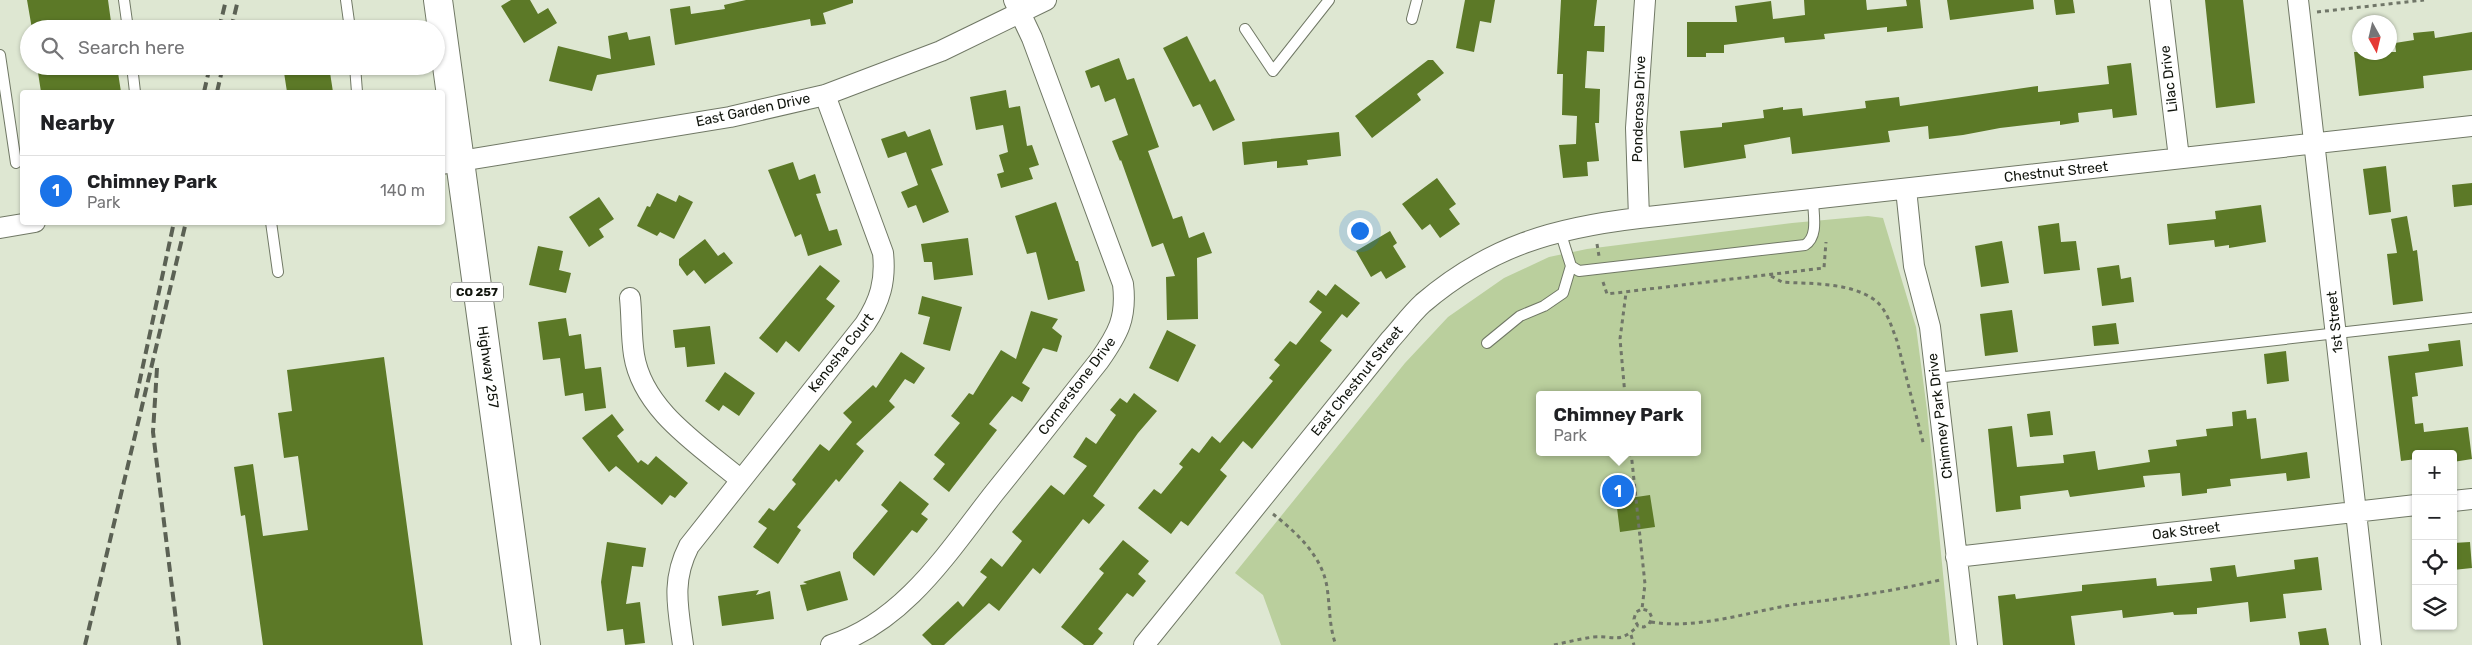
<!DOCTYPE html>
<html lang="en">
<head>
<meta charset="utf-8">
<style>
  :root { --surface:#fff; --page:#f6f6f6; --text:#202124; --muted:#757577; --line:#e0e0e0; --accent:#1a73e8 }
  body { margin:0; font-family:Rubik,sans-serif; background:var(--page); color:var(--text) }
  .controls { position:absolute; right:15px; bottom:15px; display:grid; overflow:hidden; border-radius:5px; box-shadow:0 1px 4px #0004 }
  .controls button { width:45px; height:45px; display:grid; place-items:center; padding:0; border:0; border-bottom:1px solid var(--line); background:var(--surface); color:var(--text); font:25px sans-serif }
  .compass { position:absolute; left:2352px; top:15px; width:45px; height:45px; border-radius:50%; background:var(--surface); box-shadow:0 1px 4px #0004; rotate:172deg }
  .you { position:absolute; left:1359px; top:230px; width:18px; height:18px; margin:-12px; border:4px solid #fff; border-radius:50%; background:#1a73e8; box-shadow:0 0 0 8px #1a73e833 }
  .badge { display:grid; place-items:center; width:32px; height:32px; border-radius:50%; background:var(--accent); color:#fff; font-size:16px; font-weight:700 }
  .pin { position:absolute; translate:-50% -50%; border:2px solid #fff; box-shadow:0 1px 5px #0006 }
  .popup { position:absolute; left:1536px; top:391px; width:165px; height:65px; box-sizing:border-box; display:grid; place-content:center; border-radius:5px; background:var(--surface); filter:drop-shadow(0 1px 4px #0005); font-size:16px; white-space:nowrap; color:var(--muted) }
  .popup b { font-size:19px; color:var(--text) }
  .popup::after { content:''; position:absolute; left:50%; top:100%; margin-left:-10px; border:10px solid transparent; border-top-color:var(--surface) }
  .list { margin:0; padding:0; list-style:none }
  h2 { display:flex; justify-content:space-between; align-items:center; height:65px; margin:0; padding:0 20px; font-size:21px }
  h2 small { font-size:16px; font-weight:400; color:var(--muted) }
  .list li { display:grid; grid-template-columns:32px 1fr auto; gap:15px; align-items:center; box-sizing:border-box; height:70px; padding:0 20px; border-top:1px solid var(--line) }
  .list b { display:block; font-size:19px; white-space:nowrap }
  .list p { margin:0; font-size:16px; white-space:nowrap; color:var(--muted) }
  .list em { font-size:16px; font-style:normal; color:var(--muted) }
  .icon { flex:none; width:28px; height:28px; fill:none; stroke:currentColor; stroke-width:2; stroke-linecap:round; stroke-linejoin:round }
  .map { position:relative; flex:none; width:2472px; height:645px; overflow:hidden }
  .search { position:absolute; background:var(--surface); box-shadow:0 1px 4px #0004; left:20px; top:20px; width:425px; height:55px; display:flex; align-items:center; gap:12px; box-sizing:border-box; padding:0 18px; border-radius:28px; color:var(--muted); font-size:19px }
  .panel { position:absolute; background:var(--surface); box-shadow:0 1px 4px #0004; left:20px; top:90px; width:425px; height:135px; border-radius:5px }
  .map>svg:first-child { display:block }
</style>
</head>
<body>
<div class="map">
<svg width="2472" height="645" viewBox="0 0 2472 645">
  <rect width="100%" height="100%" fill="#dee7d2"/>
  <path fill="#bacf9d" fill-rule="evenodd" d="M1868 216 1883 218 1916 327 1927 410 1950 645H1281L1263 595 1235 573 1405 363 1448 317 1504 278 1549 257 1587 249 1792 223ZM1539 395H1697V452H1539Z"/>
  <path fill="#5c7927" d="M27 0H108L112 29H32Z
    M511 0H530L538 14 548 8 557 23 524 43 501 6Z
    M746 0H853V3L823 13 826 24 811 26 810 19 675 45 670 9 690 6 691 14 725 9 724 5Z
    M1465 0H1495L1491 23 1480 21 1474 52 1456 48Z
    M1561 0H1597L1594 26H1605L1604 52 1587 51 1585 88 1600 89 1599 123H1595L1599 161 1587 162 1588 176 1563 178 1559 145 1576 144 1577 116 1562 115 1563 74H1557Z
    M1804 0H1866L1867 10 1907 6 1906 0H1920L1923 28 1887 32V27L1824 34 1825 39 1785 43 1784 37 1724 45V53H1706V57H1687V22H1737L1735 6 1771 1 1773 19 1805 15Z
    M1947 0H2033L2034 9 1950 20Z
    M2054 0H2073L2075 13 2056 15Z
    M2205 0H2243L2255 103 2216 108Z
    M2434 31 2435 38 2472 32V70L2423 76 2424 88 2359 96 2354 52H2396L2395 43 2414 40 2413 33Z
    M627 32 629 40 650 36 655 65 597 75 592 91 549 81 558 46 611 59 608 36Z
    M1187 36 1210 82 1215 79 1235 120 1213 131 1200 104 1193 107 1163 48Z
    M1119 58 1127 80 1134 78 1159 147 1148 151 1173 219 1182 216 1189 238 1204 232 1212 253 1197 258 1198 319 1167 320 1166 277 1175 276 1163 243 1152 247 1121 160 1120 161 1112 141 1128 135 1115 98 1105 102 1099 85 1091 88 1085 71Z
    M1428 60H1433L1444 73 1417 94 1421 100 1372 138 1355 116Z
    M2131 63 2137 115 2113 118 2112 109 2078 113 2079 122 2060 125V121L2000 128 1963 135 1929 139 1928 126 1888 131 1890 142 1792 154 1790 137 1744 145 1746 158 1684 168 1680 131 1722 127V123L1764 118 1763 110 1783 107V110L1802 108 1803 116 1866 108 1865 101 1899 97 1900 106 2038 86V92L2109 84 2107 66Z
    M37 66H117L121 92H41Z
    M283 66H329L333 92H287Z
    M1006 90 1009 108 1020 106 1027 146 1032 145 1039 165 1029 168 1033 179 1001 188 997 174 1004 172 999 155 1008 152 1003 125 976 130 970 97Z
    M930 129 943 165 931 169 949 212 923 223 916 205 908 208 901 192 918 185 906 152 888 158 881 139 905 131 908 137Z
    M1339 132 1341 156 1307 160 1308 165 1277 168V161L1244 165 1242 142Z
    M793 162 799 180 815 174 821 193 816 194 829 231 837 229 842 245 808 256 801 234 795 237 768 170Z
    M2386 166 2391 212 2369 215 2363 169Z
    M1437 178 1456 204 1449 209 1460 224 1440 238 1430 224 1422 230 1402 204Z
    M2472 183V205L2454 207 2452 185Z
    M657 193 676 202 679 195 693 202 674 239 660 232 657 236 637 226 647 206 650 207Z
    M599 197 614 219 599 229 604 237 589 247 569 217Z
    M1056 202 1076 261H1078L1085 291 1048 300 1036 252 1027 254 1015 216Z
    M2261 205 2266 242 2229 248V245L2215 247 2214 240 2169 245 2167 224 2216 219 2215 211Z
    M2407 216 2413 251 2417 250 2423 301 2393 305 2387 254 2397 253 2391 219Z
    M2059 223 2061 242 2076 241 2080 270 2044 274 2038 226Z
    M1390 231 1397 243 1393 246 1406 267 1386 279 1381 271 1371 277 1356 251Z
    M968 238 973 275 934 280 932 262H924L921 244Z
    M705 239 718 256 724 252 733 263 705 284 694 270 687 276 679 265V259Z
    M2002 241 2009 283 1981 287 1975 246Z
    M538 246 563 251 559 270 571 273 566 293 529 285Z
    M820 265 840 281 826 299 835 306 799 352 786 341 777 353 759 338Z
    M2119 265 2121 279 2131 277 2134 302 2102 306 2097 268Z
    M1335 284 1360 303 1347 318 1342 314 1320 341 1332 350 1252 449 1243 441 1220 470 1227 476 1188 526 1181 521 1171 534 1138 508 1154 489 1161 494 1183 467 1179 464 1192 448 1199 453 1212 436 1220 443 1273 381 1269 378 1280 365 1274 360 1290 341 1296 345 1322 312 1309 302 1318 290 1326 296Z
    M922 296 962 307 950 351 923 344 930 317 918 314Z
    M2012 310 2018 352 1985 356 1980 314Z
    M1031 311 1058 319 1052 328 1062 336 1057 352 1043 348 1022 383 1030 388 1022 402 1012 396 989 424 997 430 949 492 933 479 945 464 934 455 960 423 951 416 969 393 973 395 1001 350 1016 359Z
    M566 318 569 336 581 334 585 369 601 367 606 408 585 411 583 393 565 396 560 358 543 360 538 322Z
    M2116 323 2119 344 2094 346 2092 326Z
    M710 326 715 364 687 367 685 347 675 348 673 330Z
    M1167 330 1196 345 1178 382 1149 368Z
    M2460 340 2463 366 2415 373 2418 396 2412 397 2415 424 2423 423 2424 432 2468 427 2472 459 2453 462V454H2416V459L2401 461 2388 356 2429 351 2428 344Z
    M2286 351 2289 381 2267 384 2264 354Z
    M901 352 925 368 914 384 905 379 889 401 895 407 856 444 864 451 839 482 836 479 797 527 801 530 778 564 753 547 767 528 758 522 769 508 774 511 796 484 792 480 820 444 829 451 852 422 843 413 873 385 876 388Z
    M384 357 423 645H263L245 515 241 516 234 467 253 464 263 536 308 530 298 456 284 458 278 413 292 411 287 370Z
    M725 372 755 393 739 416 723 405 719 411 705 401Z
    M1134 393 1157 411 1138 433 1093 496 1105 505 1089 524 1083 519 1040 574 1033 568 999 611 989 603 944 645H932L922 635 958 601 963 607 987 577 980 572 991 558 1002 567 1022 541 1012 532 1051 485 1064 495 1087 466 1073 457 1086 437 1096 444 1116 415 1110 410 1120 398 1127 403Z
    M2246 410 2247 419 2256 418 2261 459 2307 452 2310 478 2287 481 2286 473 2230 479 2231 486 2207 489V493L2182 496 2180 473 2143 476 2145 487 2070 497 2068 490 2020 496 2021 509 1996 512 1988 429 2012 426 2017 467 2064 463 2063 455 2095 451 2098 470 2150 462 2148 450 2177 446 2176 440 2207 436 2206 429 2233 426 2232 412Z
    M2050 411 2053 435 2030 437 2027 414Z
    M612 414 624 430 617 436 638 463 641 460 648 465 656 456 688 483 675 498 670 495 662 505 616 466 609 472 582 438Z
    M900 481 929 504 921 514 928 519 917 533 912 530 874 576 853 558V553L888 511 881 505Z
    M1650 495 1655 527 1620 532 1616 500Z
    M1123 540 1149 561 1138 574 1146 581 1133 597 1127 593 1098 629 1103 633 1093 645H1084L1061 627 1104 573 1099 569Z
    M607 542 646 548 643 567 632 566 626 604 640 602 645 643 625 645 623 629 607 631 601 582Z
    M2470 542 2472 568 2453 570V543Z
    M2318 557 2322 590 2283 594 2286 618 2250 622 2248 602 2197 608V614L2174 615 2173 612 2123 618 2122 610 2071 616 2075 645H2003L1998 596 2015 594 2016 599 2082 591V585L2156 578 2157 586 2212 581 2210 568 2235 565 2237 577 2295 569 2294 560Z
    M840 571 848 600 807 611 800 585 807 584 803 582Z
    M759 590 756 595 770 591 774 619 722 626 718 596Z
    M2326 628 2329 645H2300L2298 632Z"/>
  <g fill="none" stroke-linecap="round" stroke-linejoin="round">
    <g stroke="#707865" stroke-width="12">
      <path id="service" d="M124 0 128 29
        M346 0 350 29
        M1412 19 1417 0
        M1245 29 1273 71 1329 0
        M0 55 16 163
        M132 66 135 92
        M355 66 357 92
        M271 222 278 272
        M1560 231 1571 266 1579 271 1805 245C1819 236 1813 214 1813 199
        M1487 343 1520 316 1544 306 1563 293 1571 266
        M1936 378 2472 318"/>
    </g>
    <g stroke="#707865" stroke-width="22">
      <path id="minor" d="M2160 0 2179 158
        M2298 0 2371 645
        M442 164 730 117 825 95 941 51 1046 0
        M1906 189 1914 266 1930 327 1967 645
        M1639 218 1636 128 1645 0
        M0 228 35 222
        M630 298C632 317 631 336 634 355 643 411 701 446 741 480
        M2453 501 2472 499
        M1956 557 2416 505
        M683 645C678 608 671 581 689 546L865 324C880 301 886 281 883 253L825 95
        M831 645C905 622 950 549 995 492 1030 449 1064 405 1099 361 1118 334 1127 318 1123 284L1032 38 1014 0
        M1144 645 1390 340C1401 328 1411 314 1423 303 1490 246 1554 228 1639 218L2472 126"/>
    </g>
    <g stroke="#707865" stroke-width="30">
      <path id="primary" d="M438 0 526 645"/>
    </g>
    <path stroke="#707668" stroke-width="3" stroke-dasharray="4 4" stroke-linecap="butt" d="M2317 12 2424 0
      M1597 244 1599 256
      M1771 276 1782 282C1810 284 1852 282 1876 301 1887 310 1892 328 1897 341L1924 446
      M1603 282 1607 294 1824 268 1826 242
      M1625 395 1620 339 1626 293
      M1631 452 1645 584 1642 609 1636 612 1634 619 1638 626 1644 627 1649 624 1652 618 1649 611 1642 609
      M1273 514C1297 533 1322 556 1327 587 1330 607 1329 627 1336 645
      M1651 622C1699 630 1750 611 1798 604 1846 598 1893 591 1940 580
      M1631 635 1634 645
      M1554 645C1567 642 1580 639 1593 637 1615 635 1618 645 1638 626"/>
    <use href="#service" stroke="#fff" stroke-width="10"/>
    <use href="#minor" stroke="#fff" stroke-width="20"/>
    <use href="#primary" stroke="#fff" stroke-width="28"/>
    <path stroke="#5b6154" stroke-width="4" stroke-dasharray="10 5" stroke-linecap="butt" d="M219 29 226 0
      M231 29 238 0
      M204 92 210 66
      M217 92 223 66
      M157 368 153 432 179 645
      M136 398 174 222
      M85 645 186 222"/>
  </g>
  <g text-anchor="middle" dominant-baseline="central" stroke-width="4" stroke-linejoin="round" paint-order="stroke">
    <rect fill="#fff" stroke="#585b56" stroke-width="1" x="451" y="282.5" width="52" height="19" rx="4"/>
    <g font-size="12" font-weight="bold" fill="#11150d">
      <text x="477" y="292">CO 257</text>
    </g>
    <g font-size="14" fill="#11150d" stroke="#fff">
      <text transform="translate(2169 79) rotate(-97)">Lilac Drive</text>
      <text transform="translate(1639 109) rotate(-88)">Ponderosa Drive</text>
      <text transform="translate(753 110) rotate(-12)">East Garden Drive</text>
      <text transform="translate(2056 172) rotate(-6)">Chestnut Street</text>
      <text transform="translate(2335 322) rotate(-96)">1st Street</text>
      <text transform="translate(841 353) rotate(-52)">Kenosha Court</text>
      <text transform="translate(488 367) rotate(82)">Highway 257</text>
      <text transform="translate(1357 381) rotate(-51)">East Chestnut Street</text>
      <text transform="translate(1077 386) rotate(-53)">Cornerstone Drive</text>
      <text transform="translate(1940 416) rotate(-97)">Chimney Park Drive</text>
      <text transform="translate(2186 531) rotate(-7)">Oak Street</text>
    </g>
  </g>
</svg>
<div class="controls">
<button>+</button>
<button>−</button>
<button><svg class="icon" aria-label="locate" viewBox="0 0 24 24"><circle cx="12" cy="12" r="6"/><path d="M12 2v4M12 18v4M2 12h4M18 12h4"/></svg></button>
<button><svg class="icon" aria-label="layers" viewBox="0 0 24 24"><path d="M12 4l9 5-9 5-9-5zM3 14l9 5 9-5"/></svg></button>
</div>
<svg class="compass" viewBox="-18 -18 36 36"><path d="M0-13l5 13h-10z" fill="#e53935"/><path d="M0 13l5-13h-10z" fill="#757577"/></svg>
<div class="you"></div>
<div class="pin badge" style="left:1618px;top:491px">1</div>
<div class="popup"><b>Chimney Park</b>Park</div>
<div class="search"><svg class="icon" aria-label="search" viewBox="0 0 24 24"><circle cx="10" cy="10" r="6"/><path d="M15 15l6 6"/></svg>Search here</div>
<section class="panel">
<h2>Nearby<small></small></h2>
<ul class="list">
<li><span class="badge">1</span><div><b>Chimney Park</b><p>Park</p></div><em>140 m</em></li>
</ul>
</section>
</div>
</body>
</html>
